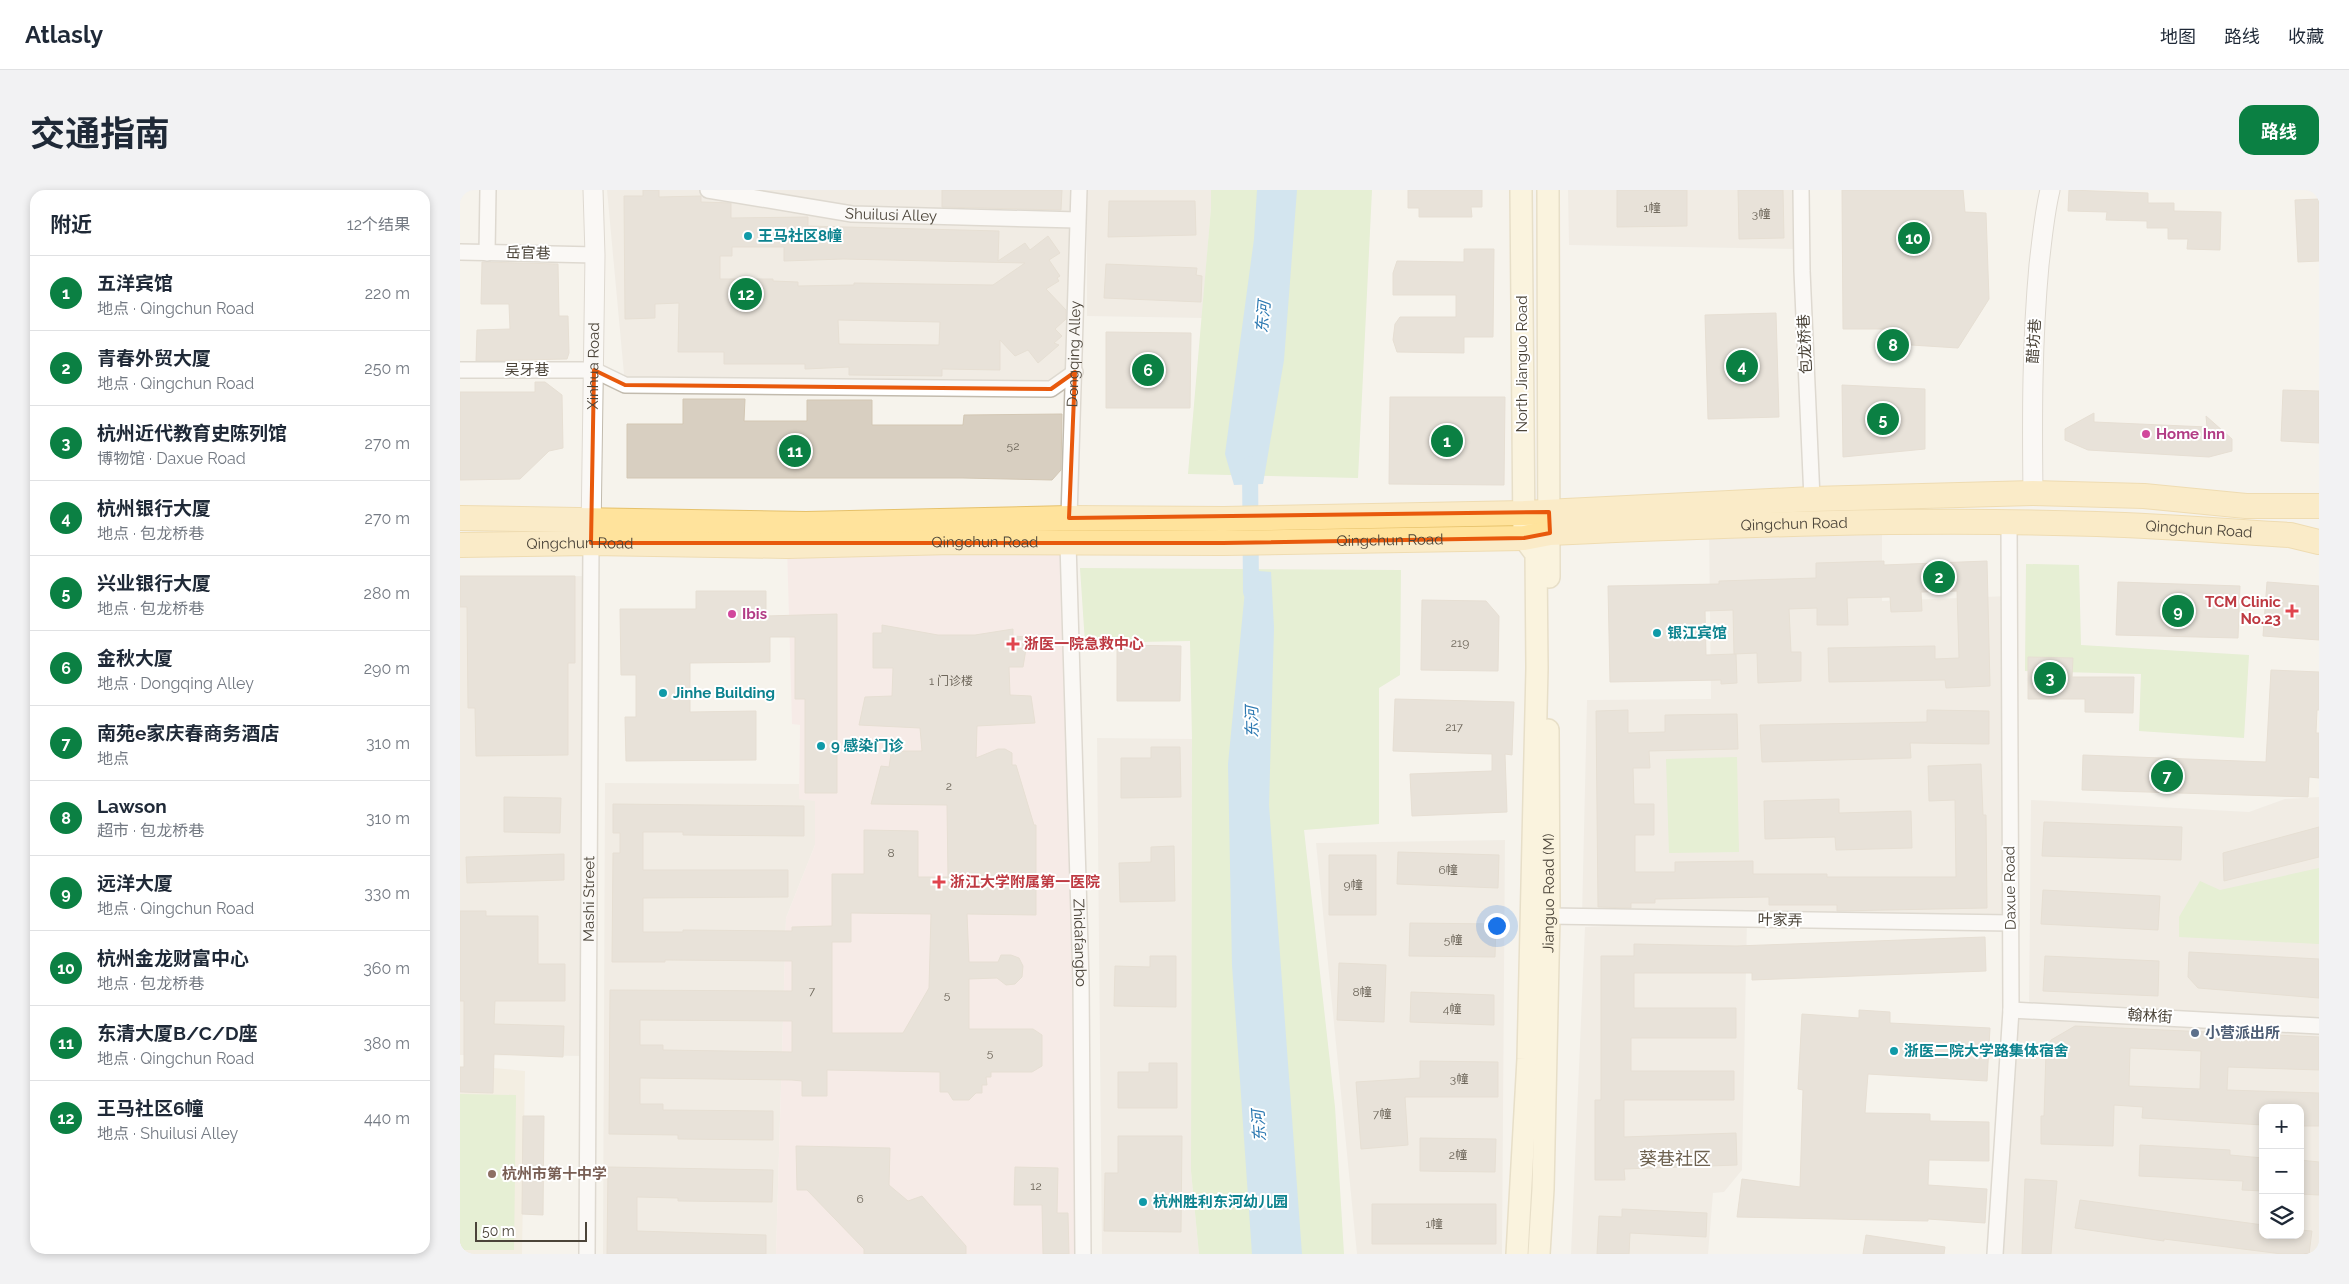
<!DOCTYPE html>
<html lang="zh">
<head>
<meta charset="utf-8">
<style>
  :root { --surface:#fff; --page:#f2f2f3; --text:#1f2937; --muted:#747a83; --line:#e0e1e3; --accent:#0b8043 }
  body { margin:0; font-family:Raleway,"Noto Sans SC",sans-serif; background:var(--page); color:var(--text) }
  .controls { position:absolute; right:15px; bottom:15px; display:grid; overflow:hidden; border-radius:10px; box-shadow:0 2px 8px #0003 }
  .controls button { width:45px; height:45px; display:grid; place-items:center; padding:0; border:0; border-bottom:1px solid var(--line); background:var(--surface); color:var(--text); font:25px sans-serif }
  .scale { position:absolute; left:15px; bottom:12px; width:112px; box-sizing:border-box; padding-left:5px; border:2px solid #4b4439; border-top:0; font-size:14px; line-height:18px; white-space:nowrap; color:#4b4439; -webkit-text-stroke:4px #fff; paint-order:stroke }
  .you { position:absolute; left:1036px; top:735px; width:18px; height:18px; margin:-12px; border:4px solid #fff; border-radius:50%; background:#1a73e8; box-shadow:0 0 0 8px #1a73e833 }
  .badge { display:grid; place-items:center; width:32px; height:32px; border-radius:50%; background:var(--accent); color:#fff; font-size:16px; font-weight:700 }
  .pin { position:absolute; translate:-50% -50%; border:2px solid #fff; box-shadow:0 1px 5px #0006 }
  .list { margin:0; padding:0; list-style:none }
  h2 { display:flex; justify-content:space-between; align-items:center; height:65px; margin:0; padding:0 20px; font-size:21px }
  h2 small { font-size:16px; font-weight:400; color:var(--muted) }
  .list li { display:grid; grid-template-columns:32px 1fr auto; gap:15px; align-items:center; box-sizing:border-box; height:75px; padding:0 20px; border-top:1px solid var(--line) }
  .list b { display:block; font-size:19px; white-space:nowrap }
  .list p { margin:0; font-size:16px; white-space:nowrap; color:var(--muted) }
  .list em { font-size:16px; font-style:normal; color:var(--muted) }
  .icon { flex:none; width:28px; height:28px; fill:none; stroke:currentColor; stroke-width:2; stroke-linecap:round; stroke-linejoin:round }
  .map { position:relative; flex:none; width:1859px; height:1064px; overflow:hidden; border-radius:15px }
  header { display:flex; align-items:center; gap:30px; box-sizing:border-box; height:70px; padding:0 25px; background:var(--surface); border-bottom:1px solid var(--line) }
  header strong { font-size:24px }
  nav { display:flex; gap:28px; margin-inline-start:auto; font-size:18px }
  .intro { display:flex; align-items:center; justify-content:space-between; box-sizing:border-box; height:120px; padding:0 30px }
  h1 { margin:0; font-size:35px }
  .button { padding:12px 22px; border-radius:15px; background:var(--accent); color:#fff; font-size:18px; font-weight:700 }
  main { display:flex; gap:30px; padding:0 30px }
  aside { flex:1; background:var(--surface); border-radius:15px; box-shadow:0 2px 8px #0003 }
  .map>svg:first-child { display:block }
</style>
</head>
<body>
<header>
<strong>Atlasly</strong>
<nav><a>地图</a><a>路线</a><a>收藏</a></nav>
</header>
<div class="intro"><h1>交通指南</h1><a class="button">路线</a></div>
<main>
<aside>
<h2>附近<small>12个结果</small></h2>
<ul class="list">
<li><span class="badge">1</span><div><b>五洋宾馆</b><p>地点 · Qingchun Road</p></div><em>220 m</em></li>
<li><span class="badge">2</span><div><b>青春外贸大厦</b><p>地点 · Qingchun Road</p></div><em>250 m</em></li>
<li><span class="badge">3</span><div><b>杭州近代教育史陈列馆</b><p>博物馆 · Daxue Road</p></div><em>270 m</em></li>
<li><span class="badge">4</span><div><b>杭州银行大厦</b><p>地点 · 包龙桥巷</p></div><em>270 m</em></li>
<li><span class="badge">5</span><div><b>兴业银行大厦</b><p>地点 · 包龙桥巷</p></div><em>280 m</em></li>
<li><span class="badge">6</span><div><b>金秋大厦</b><p>地点 · Dongqing Alley</p></div><em>290 m</em></li>
<li><span class="badge">7</span><div><b>南苑e家庆春商务酒店</b><p>地点</p></div><em>310 m</em></li>
<li><span class="badge">8</span><div><b>Lawson</b><p>超市 · 包龙桥巷</p></div><em>310 m</em></li>
<li><span class="badge">9</span><div><b>远洋大厦</b><p>地点 · Qingchun Road</p></div><em>330 m</em></li>
<li><span class="badge">10</span><div><b>杭州金龙财富中心</b><p>地点 · 包龙桥巷</p></div><em>360 m</em></li>
<li><span class="badge">11</span><div><b>东清大厦B/C/D座</b><p>地点 · Qingchun Road</p></div><em>380 m</em></li>
<li><span class="badge">12</span><div><b>王马社区6幢</b><p>地点 · Shuilusi Alley</p></div><em>440 m</em></li>
</ul>
</aside>
<div class="map">
<svg width="1859" height="1064" viewBox="0 0 1859 1064">
  <rect width="100%" height="100%" fill="#f6f3ec"/>
  <path fill="#eae5da" fill-rule="evenodd" d="M147 0H619L615 182 591 199 165 195Z
    M627 0H751V18L742 128 627 126Z
    M1108 0H1336L1337 59 1109 55Z
    M1422 333V411L1549 406 1551 733 1287 729 1282 980 1264 1002 1253 1003 1248 1064H1111L1125 737 1273 730 1122 727 1127 510 1251 509 1249 336Z
    M132 386 129 866 0 865V387Z
    M637 548 732 549 731 981 739 1064H642Z
    M145 593 339 594V609L355 610V655L326 728 316 1064H143Z
    M1859 607V1064H1535L1551 820H1569L1571 610 1789 622 1825 609ZM1803 918H1840V1045H1803Z
    M1045 650 1042 1064H897L856 653Z"/>
  <path fill="#efe8d6" d="M34 878 65 881 62 1064H0V903H33Z"/>
  <path fill="#f6e3e0" d="M608 353 623 1064H316L326 728 355 655V611L339 609 340 535 332 534 327 356Z"/>
  <path fill="#d2eab5" d="M751 0H912L898 288 728 284 751 18Z
    M1566 374 1619 375 1621 455 1789 465 1784 548 1679 541 1681 484 1565 481Z
    M620 378 941 380 940 485 919 498V634L844 640 875 917 884 1064H739L731 981 732 549 730 451 625 453Z
    M1277 567 1279 662 1209 663 1206 569Z
    M1859 678V754L1719 747V727L1740 691 1760 700Z
    M0 904 56 905 54 1060H0Z"/>
  <path fill="#a9d4f2" d="M797 0H837L824 170 803 294 774 295 765 264 794 49Z
    M787 380 811 382 814 438 809 615 842 1064H792L772 775 768 574Z"/>
  <g fill="none" stroke-linecap="round" stroke-linejoin="round">
    <path stroke="#a9d4f2" stroke-width="16" d="M790 274 791 402"/>
  </g>
  <path fill="#d8cfc1" stroke="#d3c7b4" fill-rule="evenodd" d="M183 0H199V7L241 6V12L271 13V28L348 27V36L539 41 538 71 565 53 570 60 588 46 600 63 589 70 600 86 597 88 599 91 586 99 606 120V129L595 139 602 146 594 153 599 155 578 173 568 160 555 166 540 150V180L482 179V186L389 185V177L345 179V174H264V162H218L219 113 195 114V128L165 129 164 6H183ZM272 57H324V71L383 69 565 73 533 95 394 93V95L338 96V92L313 91V89H260V66H272ZM378 130 480 132 479 155 379 154Z
    M482 0H602L601 20 482 17Z
    M948 0H1022V17H1011L1012 27H959V18H948Z
    M1157 0H1227V36L1157 37Z
    M1278 0H1323L1324 48 1279 49Z
    M1382 0H1503L1505 22 1526 23 1529 109 1498 158 1436 154 1428 139H1383Z
    M1609 0 1688 3V13H1714V21L1761 22 1760 60 1727 59 1728 49H1708V38H1687V31L1646 30 1647 22 1608 21Z
    M1859 9V71L1838 72 1835 10Z
    M649 11H735L736 45 648 47Z
    M1004 59H1034L1033 147H1004V163L937 162 933 150 935 134 940 127H996V105H933V83L937 71 1004 72Z
    M22 72 98 74 99 126H108L109 163 107 169 16 171 17 140 50 139 49 114H21Z
    M646 74 737 78 736 85 742 86 741 112 644 108Z
    M1316 123 1319 227 1248 229 1245 125Z
    M646 142 731 143 730 218H646Z
    M75 192H85L102 205 103 258 89 261 60 289 0 290V202H75Z
    M1382 195 1465 199V259L1383 267Z
    M1823 200 1859 201V253L1821 251Z
    M930 207H1045L1044 295 929 294Z
    M223 209H285L284 231H347V210H412V235H503L504 225 602 224 601 280 592 290 503 288H167V234H223Z
    M1634 223V232L1747 237 1746 226 1772 249V261L1749 267 1628 260 1605 250V239Z
    M1424 371V375L1527 371 1530 496 1486 498 1485 490 1369 492 1368 458 1475 456V469L1499 468 1497 401 1461 402 1462 421 1431 422 1430 407 1387 408 1388 435H1357V418L1329 419 1331 462H1341V491L1298 493 1297 463 1274 464 1273 420 1245 421 1246 465 1276 464 1277 493 1261 494V490L1150 492 1148 396 1259 394V391L1356 388V373Z
    M0 386H115V473H108V565L16 566 15 518H8L7 417H0Z
    M1658 392 1780 396 1778 448 1656 445Z
    M1807 392 1859 396V450L1803 446Z
    M236 401H306V426L377 424V603H345V509H335V447H310V472L230 473V522L296 521V570L166 571 165 527H176V485H161L160 419H236Z
    M962 410 1026 411 1039 426 1038 481 961 480Z
    M422 435 478 445H515L553 439V446L568 447 563 477H549L550 505 571 506 575 533 517 536 516 568 538 559H545L552 563V575H556L574 635H576V725L507 724 509 772H538L541 765H551L559 768 563 776 562 787 555 794 546 795 537 788 509 789V839H573L582 845V876L572 882H531V887H526L527 895H522V903H516L509 910H493L488 902H480V882L367 880V906H342V891L332 890 180 888V914H203V920L313 921V950L218 949V945L149 944 150 800 332 801V771L205 770V772H152L153 663H160V643H153V614L344 616V646L223 645V642H183V680H328V707L183 708V742H223V740L332 741V737L372 736V684H404V640L458 641V687H488L487 615 411 614 421 576 429 577 431 564 440 561H462L460 538 399 535 405 507 432 506 433 478H413V443H422ZM391 723 471 724 469 798 443 843H372V752H391ZM180 830 332 831V862L203 860V855H180Z
    M657 455 721 456 720 511H657Z
    M1568 467 1613 468 1612 487H1674L1673 523 1625 522V509H1568Z
    M1811 480 1859 482V520H1857L1856 543H1859V588L1849 587 1848 607 1622 600 1623 565 1806 572Z
    M935 509 1054 512 1052 565 1045 564 1047 622 952 626 950 584 1032 581V564L933 561Z
    M1168 520V543L1205 542V525L1277 524 1278 559 1189 561 1190 578H1173L1174 614H1194V645H1175V682H1215V672L1293 671V684H1367V687H1496L1495 610 1469 611 1468 576 1521 574 1523 625H1526L1527 718 1377 721V715H1309V707L1195 709V713H1171V718L1138 717 1136 521Z
    M1467 520 1529 521V554L1450 553 1451 568 1302 572 1300 535 1467 532Z
    M691 557H720L721 607 661 608V568H691Z
    M44 607 101 608 100 643 44 642Z
    M1379 609V623L1451 621 1452 658 1376 660 1375 647 1305 649 1304 611Z
    M1584 632 1722 637 1721 670 1582 666Z
    M1859 637V667L1764 691 1763 663Z
    M714 656 715 711 660 712 659 673 691 672V657Z
    M938 662 1039 665 1038 698 937 694Z
    M104 664V690L7 693 6 667Z
    M869 665H916V725H869Z
    M1583 700 1700 706 1698 740 1581 734Z
    M0 721H26V726H78V774H105V811H35L34 834 104 836 103 867 34 864 33 903 0 902V877H4V811H0Z
    M950 733 1036 734 1035 767 949 766Z
    M1525 747 1526 781 1292 790V783H1174V818H1276V848H1171V881H1274V910H1164V947L1276 943 1277 975 1164 979 1165 990H1135V910H1141V766H1174V754L1276 756Z
    M1729 762 1859 769V808L1738 798 1728 787Z
    M690 766H716V817L654 816 655 776 690 777Z
    M1585 766 1699 771 1698 806 1583 801Z
    M879 773 926 775 924 832 877 830Z
    M951 802 1034 805V835L950 832Z
    M1399 820 1430 822V833L1530 838 1527 891 1408 884 1405 923 1470 924V931L1529 932V971L1469 970 1468 995 1527 999 1525 1033 1468 1029V1031L1277 1027 1282 989 1340 997 1343 900 1338 899 1342 824 1399 828Z
    M1615 836 1859 847V880L1768 877 1767 900 1859 903V936H1840V918H1803V935L1682 928 1683 917 1654 915 1653 956 1581 954V926H1584L1586 862 1591 850ZM1670 858 1741 861 1740 899 1669 896Z
    M960 871 1038 872V907H945L948 955 901 959 896 892 960 888Z
    M689 873H717V918H658V882H689Z
    M63 926H84L83 1025 62 1024Z
    M658 946H722L721 1042 644 1041 645 983H658Z
    M960 948 1036 949 1035 982 960 981Z
    M1680 955 1770 960V965L1803 968V1001L1782 1000 1783 991 1679 986Z
    M336 956 430 958 429 995 448 1011 462 1006 506 1056V1064H404V1059L347 1000H337Z
    M1840 970 1859 972V1005L1840 1004Z
    M148 977 313 980 312 1012 218 1011V1008L177 1007V1041L306 1045V1064H147Z
    M555 977 598 978 597 1023H608L609 1064H583L582 1015H554Z
    M1565 989 1597 991 1591 1064H1562Z
    M1620 1010 1803 1035V1045H1840V1040L1852 1041 1849 1064H1822L1704 1049V1051L1615 1038Z
    M912 1014H1036V1054H912Z
    M1162 1019 1247 1023 1246 1047 1170 1043 1169 1064H1137L1139 1026 1162 1027Z
    M1406 1045 1485 1057 1484 1064H1403Z"/>
  <g fill="none" stroke-linecap="round" stroke-linejoin="round">
    <g stroke="#c2bbae" stroke-width="18">
      <g id="minor">
        <path id="s1" d="M248 0 392 24 617 30"/>
        <path d="M1341 0 1342 81 1352 309"/>
        <path d="M0 62 135 65"/>
        <path d="M27 63 28 0"/>
        <path d="M0 180H134L165 195 591 199 615 182"/>
        <path id="s2" d="M609 328 619 0"/>
        <path id="s3" d="M608 353 621 791 623 1064"/>
        <path d="M1089 726 1551 733"/>
        <path d="M1551 820 1859 836"/>
        <path id="s4" d="M127 1064 131 353"/>
        <path d="M1535 1064 1551 820 1549 332"/>
      </g>
    </g>
    <g stroke="#c2bbae" stroke-width="21">
      <g id="tertiary">
        <path d="M1573 303C1572 227 1572 151 1579 75 1582 50 1584 25 1590 0"/>
        <path id="s5" d="M131 344 135 65 133 0"/>
      </g>
    </g>
    <g stroke="#d6c79b" stroke-width="24">
      <g id="secondary">
        <path d="M1088 0 1089 387"/>
        <path d="M1057 1064 1068 869 1077 478 1076 364 1064 348 1061 0"/>
        <path id="s6" d="M1079 1064 1083 999 1089 726 1088 540"/>
      </g>
    </g>
    <g stroke="#e6c16a" stroke-width="26">
      <g id="primary">
        <path d="M0 328 346 334 609 328 764 329 1064 323 1352 309 1573 303 1684 306 1786 316H1859"/>
        <path id="s7" d="M0 355 131 353 327 356 493 352 763 353 1064 348 1090 343C1272 335 1455 328 1637 334 1702 336 1766 341 1830 345L1859 352"/>
      </g>
    </g>
    <use href="#minor" stroke="#fff" stroke-width="15"/>
    <use href="#tertiary" stroke="#fff" stroke-width="19"/>
    <use href="#secondary" stroke="#fff3cd" stroke-width="21"/>
    <use href="#primary" stroke="#ffe39c" stroke-width="24"/>
  </g>
  <path d="M0 0H1859V1064H0ZM134 180 165 195 591 199 615 182 609 328 1089 322 1090 343 1064 348 763 353H131Z" fill="#f6f3ec" fill-opacity=".55" fill-rule="evenodd"/>
  <path fill="none" stroke="#e8590c" stroke-width="4" stroke-linejoin="round" d="M134 180 165 195 591 199 615 182 609 328 1089 322 1090 343 1064 348 763 353H131Z"/>
  <g fill="#0f9aa8" stroke="#fff" stroke-width="2">
    <circle cx="288" cy="46" r="5"/>
    <circle cx="1197" cy="443" r="5"/>
    <circle cx="203" cy="503" r="5"/>
    <circle cx="361" cy="556" r="5"/>
    <circle cx="1434" cy="861" r="5"/>
    <circle cx="683" cy="1012" r="5"/>
  </g>
  <g fill="#d1479c" stroke="#fff" stroke-width="2">
    <circle cx="1686" cy="244" r="5"/>
    <circle cx="272" cy="424" r="5"/>
  </g>
  <g fill="#e0444e" stroke="#fff" stroke-width="2">
    <path d="M1829.5 413.5h5v5h5v5h-5v5h-5v-5h-5v-5h5z"/>
    <path d="M550.5 446.5h5v5h5v5h-5v5h-5v-5h-5v-5h5z"/>
    <path d="M476.5 684.5h5v5h5v5h-5v5h-5v-5h-5v-5h5z"/>
  </g>
  <circle fill="#5c6f8a" stroke="#fff" stroke-width="2" cx="1735" cy="843" r="5"/>
  <circle fill="#8d6e63" stroke="#fff" stroke-width="2" cx="32" cy="984" r="5"/>
  <g text-anchor="middle" dominant-baseline="central" stroke-width="4" stroke-linejoin="round" paint-order="stroke">
    <g font-size="12" fill="#6e675b">
      <text x="1192" y="18">1幢</text>
      <text x="1301" y="24">3幢</text>
      <text x="553" y="256">52</text>
      <text x="1000" y="453">219</text>
      <text x="491" y="491">1 门诊楼</text>
      <text x="994" y="537">217</text>
      <text x="489" y="596">2</text>
      <text x="431" y="663">8</text>
      <text x="988" y="680">6幢</text>
      <text x="893" y="695">9幢</text>
      <text x="993" y="750">5幢</text>
      <text x="352" y="801">7</text>
      <text x="902" y="802">8幢</text>
      <text x="487" y="805">5</text>
      <text x="992" y="819">4幢</text>
      <text x="530" y="863">5</text>
      <text x="999" y="889">3幢</text>
      <text x="922" y="924">7幢</text>
      <text x="998" y="965">2幢</text>
      <text x="576" y="996">12</text>
      <text x="400" y="1009">6</text>
      <text x="974" y="1034">1幢</text>
    </g>
    <g font-size="15" fill="#4b4439" stroke="#fff">
      <text stroke="none"><textPath href="#s1" startOffset="185">Shuilusi Alley</textPath></text>
      <text transform="translate(68 63) rotate(1)">岳官巷</text>
      <text transform="translate(1574 151) rotate(-87)">醋坊巷</text>
      <text transform="translate(1345 154) rotate(-93)">包龙桥巷</text>
      <text stroke="none"><textPath href="#s2" startOffset="164">Dongqing Alley</textPath></text>
      <text transform="translate(1062 174) rotate(-90)">North Jianguo Road</text>
      <text stroke="none"><textPath href="#s5" startOffset="168">Xinhua Road</textPath></text>
      <text x="67" y="180">吴牙巷</text>
      <text stroke="none"><textPath href="#s7" startOffset="1335">Qingchun Road</textPath></text>
      <text stroke="none"><textPath href="#s7" startOffset="1740">Qingchun Road</textPath></text>
      <text stroke="none"><textPath href="#s7" startOffset="930">Qingchun Road</textPath></text>
      <text stroke="none"><textPath href="#s7" startOffset="525">Qingchun Road</textPath></text>
      <text stroke="none"><textPath href="#s7" startOffset="120">Qingchun Road</textPath></text>
      <text transform="translate(1550 698) rotate(-91)">Daxue Road</text>
      <text stroke="none"><textPath href="#s6" startOffset="361">Jianguo Road (M)</textPath></text>
      <text stroke="none"><textPath href="#s4" startOffset="355">Mashi Street</textPath></text>
      <text transform="translate(1320 730) rotate(1)">叶家弄</text>
      <text stroke="none"><textPath href="#s3" startOffset="400">Zhidafangbo</textPath></text>
      <text transform="translate(1690 826) rotate(3)">翰林街</text>
    </g>
    <g font-size="15" font-weight="bold" fill="#0d838f" stroke="#fff" text-anchor="start">
      <text x="298" y="46">王马社区8幢</text>
      <text x="1207" y="443">银江宾馆</text>
      <text x="213" y="503">Jinhe Building</text>
      <text x="371" y="556">9 感染门诊</text>
      <text x="1444" y="861">浙医二院大学路集体宿舍</text>
      <text x="693" y="1012">杭州胜利东河幼儿园</text>
    </g>
    <g font-size="15" font-weight="bold" fill="#b23c85" stroke="#fff" text-anchor="start">
      <text x="1696" y="244">Home Inn</text>
      <text x="282" y="424">Ibis</text>
    </g>
    <g font-size="15" font-weight="bold" fill="#be3a42" stroke="#fff" text-anchor="start">
      <text x="1821" y="412" text-anchor="end">TCM Clinic<tspan x="1821" dy="17">No.23</tspan></text>
      <text x="564" y="454">浙医一院急救中心</text>
      <text x="490" y="692">浙江大学附属第一医院</text>
    </g>
    <g font-size="15" font-weight="bold" fill="#4e5e75" stroke="#fff" text-anchor="start">
      <text x="1745" y="843">小营派出所</text>
    </g>
    <g font-size="15" font-weight="bold" fill="#785e54" stroke="#fff" text-anchor="start">
      <text x="42" y="984">杭州市第十中学</text>
    </g>
    <g font-size="16" font-style="italic" fill="#2e7ab2" stroke="#fff">
      <text transform="translate(803 127) rotate(-85)">东河</text>
      <text transform="translate(792 532) rotate(-91)">东河</text>
      <text transform="translate(799 936) rotate(-94)">东河</text>
    </g>
    <g font-size="18" fill="#6e6250" stroke="#fff">
      <text x="1215" y="968">葵巷社区</text>
    </g>
  </g>
</svg>
<div class="controls">
<button>+</button>
<button>−</button>
<button><svg class="icon" aria-label="layers" viewBox="0 0 24 24"><path d="M12 4l9 5-9 5-9-5zM3 14l9 5 9-5"/></svg></button>
</div>
<div class="scale">50 m</div>
<div class="you"></div>
<div class="pin badge" style="left:987px;top:251px">1</div>
<div class="pin badge" style="left:1479px;top:387px">2</div>
<div class="pin badge" style="left:1590px;top:488px">3</div>
<div class="pin badge" style="left:1282px;top:176px">4</div>
<div class="pin badge" style="left:1423px;top:229px">5</div>
<div class="pin badge" style="left:688px;top:180px">6</div>
<div class="pin badge" style="left:1707px;top:586px">7</div>
<div class="pin badge" style="left:1433px;top:155px">8</div>
<div class="pin badge" style="left:1718px;top:421px">9</div>
<div class="pin badge" style="left:1454px;top:48px">10</div>
<div class="pin badge" style="left:335px;top:261px">11</div>
<div class="pin badge" style="left:286px;top:104px">12</div>
</div>
</main>
</body>
</html>
